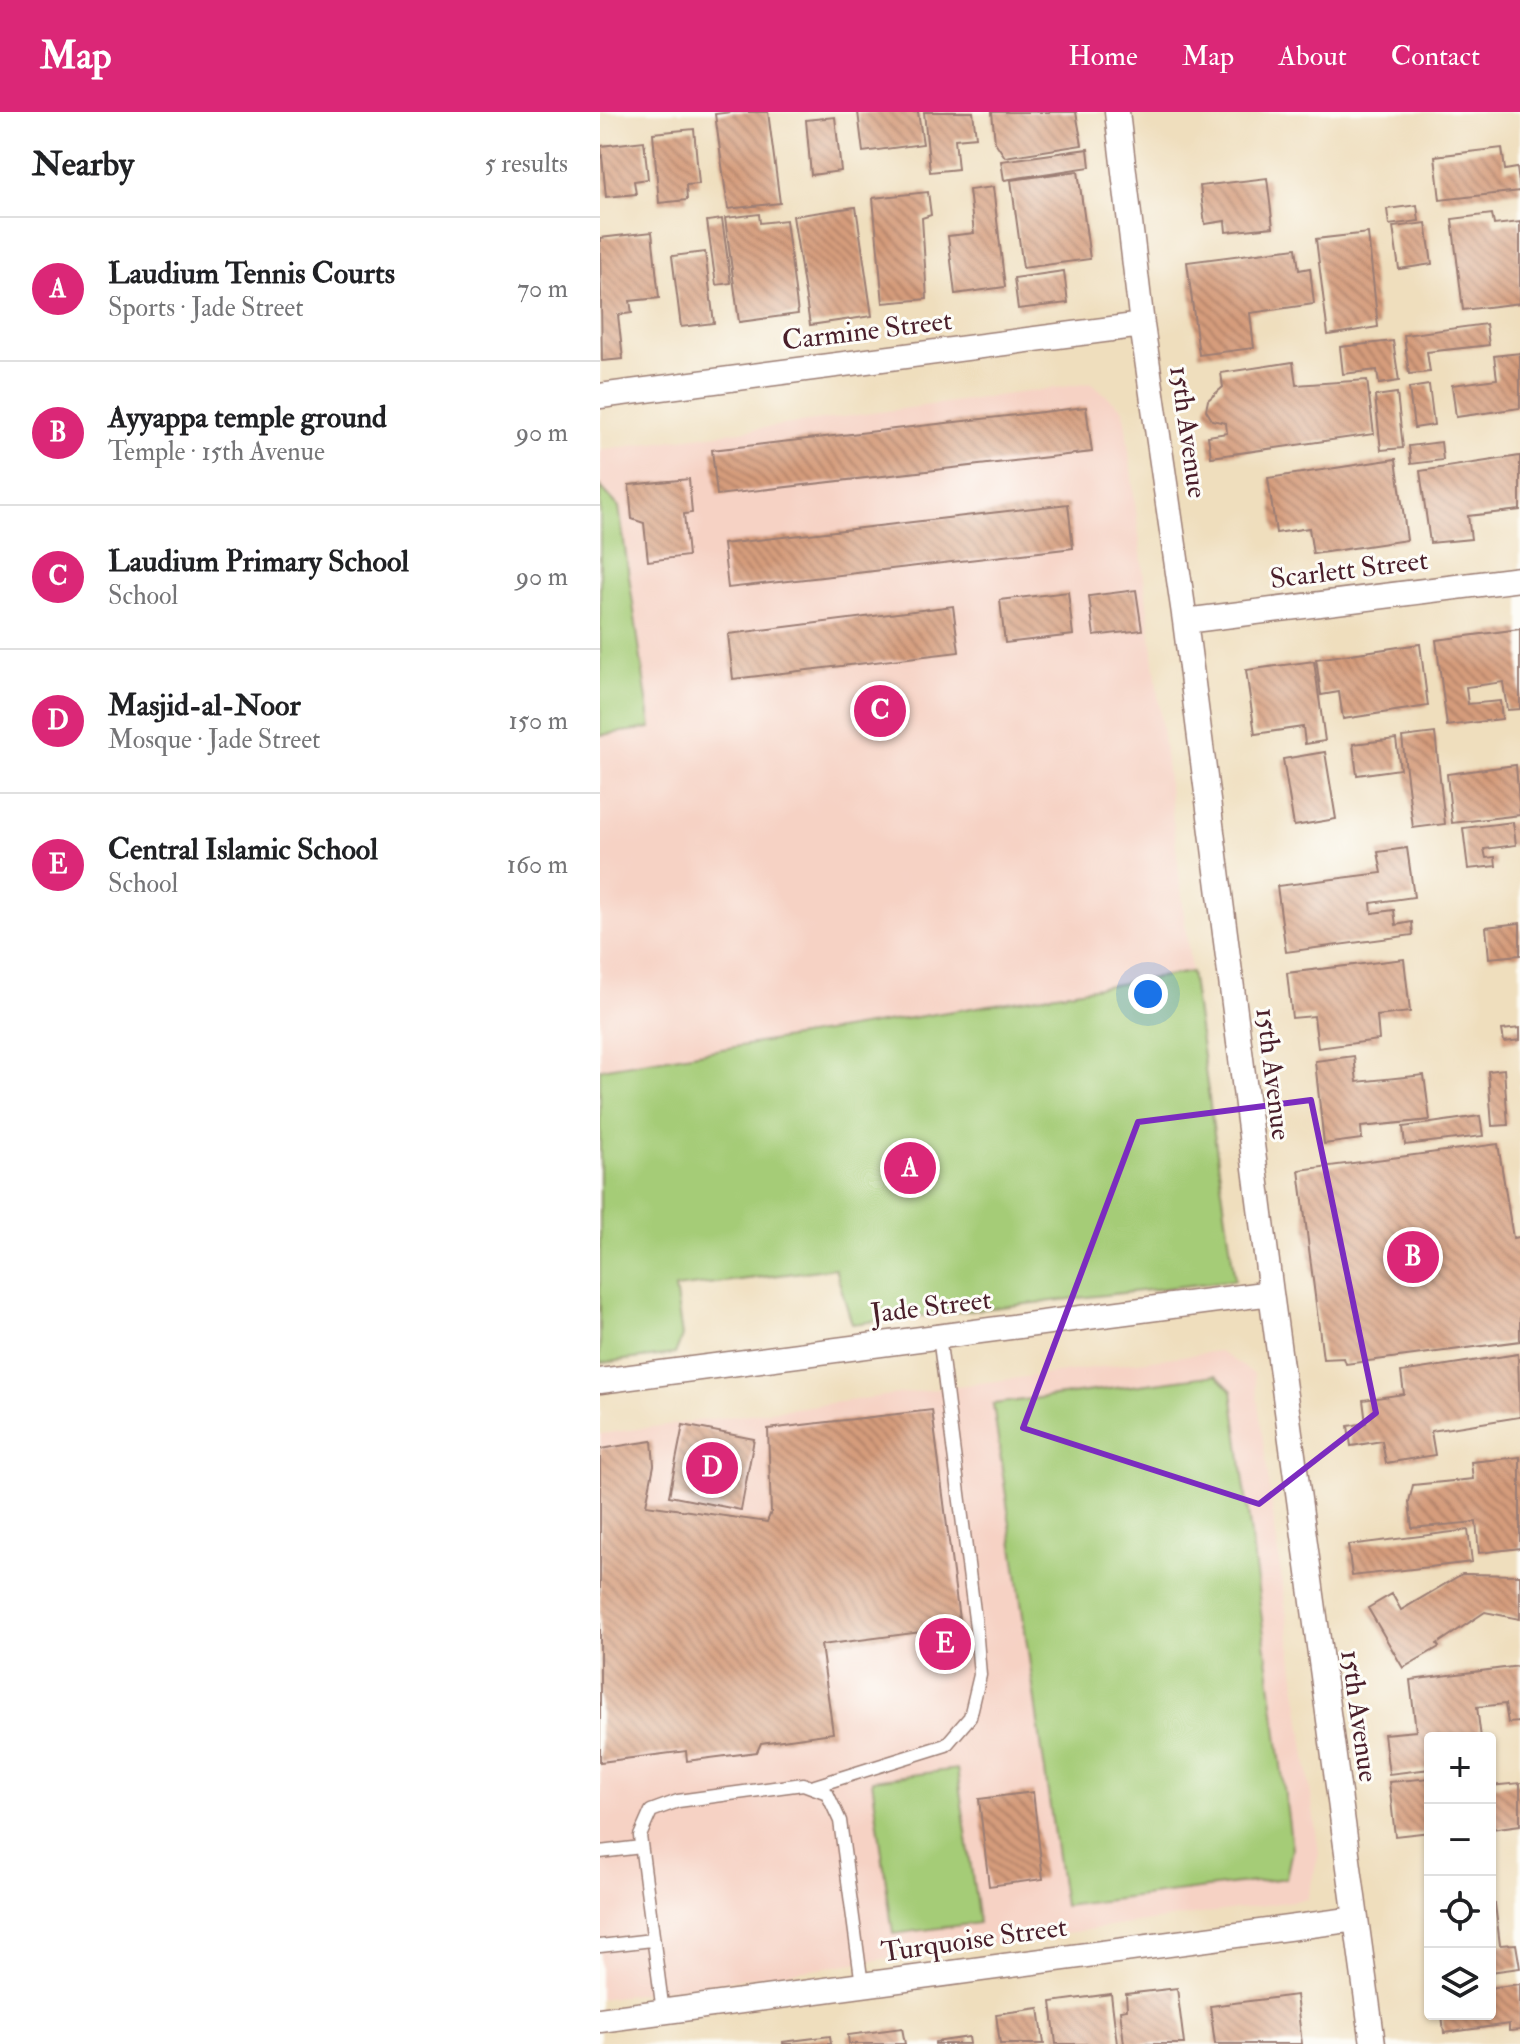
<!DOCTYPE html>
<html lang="en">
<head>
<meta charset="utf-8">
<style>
  :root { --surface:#fff; --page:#f6f6f6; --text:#202124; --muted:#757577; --line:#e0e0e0; --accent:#db2777 }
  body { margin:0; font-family:"IM FELL Double Pica",serif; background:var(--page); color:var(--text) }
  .controls { position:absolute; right:24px; bottom:24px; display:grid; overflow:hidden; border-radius:8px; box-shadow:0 2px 6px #0004 }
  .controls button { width:72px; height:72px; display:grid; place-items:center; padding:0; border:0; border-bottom:2px solid var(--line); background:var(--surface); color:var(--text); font:40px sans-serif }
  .you { position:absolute; left:548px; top:882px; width:28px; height:28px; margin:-20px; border:6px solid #fff; border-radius:50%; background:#1a73e8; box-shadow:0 0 0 12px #1a73e833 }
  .badge { display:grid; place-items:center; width:52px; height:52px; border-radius:50%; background:var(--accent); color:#fff; font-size:26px; font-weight:700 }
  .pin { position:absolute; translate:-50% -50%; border:4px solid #fff; box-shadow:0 2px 8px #0006 }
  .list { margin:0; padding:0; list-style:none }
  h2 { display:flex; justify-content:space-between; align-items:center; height:104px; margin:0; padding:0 32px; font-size:34px }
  h2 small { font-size:26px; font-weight:400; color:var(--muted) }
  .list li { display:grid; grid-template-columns:52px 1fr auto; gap:24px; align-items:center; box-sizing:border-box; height:144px; padding:0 32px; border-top:2px solid var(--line) }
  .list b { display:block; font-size:30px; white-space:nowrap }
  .list p { margin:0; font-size:26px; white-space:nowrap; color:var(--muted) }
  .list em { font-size:26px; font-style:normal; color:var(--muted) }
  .icon { flex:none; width:44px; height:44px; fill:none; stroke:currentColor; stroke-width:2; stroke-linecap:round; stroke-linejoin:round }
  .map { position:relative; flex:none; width:920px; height:1932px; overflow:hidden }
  header { display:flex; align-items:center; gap:48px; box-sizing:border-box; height:112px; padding:0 40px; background:var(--accent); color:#fff }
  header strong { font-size:38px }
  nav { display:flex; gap:44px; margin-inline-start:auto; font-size:28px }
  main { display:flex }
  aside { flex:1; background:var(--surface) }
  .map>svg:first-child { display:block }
</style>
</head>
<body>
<header>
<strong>Map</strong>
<nav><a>Home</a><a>Map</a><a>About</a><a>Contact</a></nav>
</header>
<main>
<aside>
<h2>Nearby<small>5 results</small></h2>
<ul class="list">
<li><span class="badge">A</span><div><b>Laudium Tennis Courts</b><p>Sports · Jade Street</p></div><em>70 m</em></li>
<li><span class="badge">B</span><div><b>Ayyappa temple ground</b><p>Temple · 15th Avenue</p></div><em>90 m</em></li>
<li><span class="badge">C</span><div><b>Laudium Primary School</b><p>School</p></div><em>90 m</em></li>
<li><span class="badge">D</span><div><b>Masjid-al-Noor</b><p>Mosque · Jade Street</p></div><em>150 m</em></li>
<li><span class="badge">E</span><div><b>Central Islamic School</b><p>School</p></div><em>160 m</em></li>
</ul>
</aside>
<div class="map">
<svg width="920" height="1932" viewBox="0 0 920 1932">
  <defs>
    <pattern id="building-back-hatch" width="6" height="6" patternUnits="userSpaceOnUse" patternTransform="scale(2)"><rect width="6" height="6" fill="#d59c7c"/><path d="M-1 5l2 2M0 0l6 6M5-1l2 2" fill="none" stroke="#af7f66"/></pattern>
  </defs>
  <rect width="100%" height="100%" fill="#fdfcf7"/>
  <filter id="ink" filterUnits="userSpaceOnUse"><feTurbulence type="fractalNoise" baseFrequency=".0125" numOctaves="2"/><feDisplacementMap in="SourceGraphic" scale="16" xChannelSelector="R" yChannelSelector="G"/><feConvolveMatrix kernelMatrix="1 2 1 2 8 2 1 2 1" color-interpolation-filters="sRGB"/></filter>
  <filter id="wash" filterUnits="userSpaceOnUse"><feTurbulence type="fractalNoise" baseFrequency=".006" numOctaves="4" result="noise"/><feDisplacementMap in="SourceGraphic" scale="32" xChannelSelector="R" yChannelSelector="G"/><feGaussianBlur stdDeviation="1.8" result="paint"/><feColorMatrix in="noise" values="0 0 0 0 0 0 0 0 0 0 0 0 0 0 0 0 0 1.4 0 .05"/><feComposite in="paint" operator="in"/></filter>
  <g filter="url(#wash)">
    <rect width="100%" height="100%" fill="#efdebd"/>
    <path fill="#f6d2c4" d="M492 271 524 298 591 860 0 957V338Z
      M619 1239 654 1262 719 1742 707 1787 0 1887V1322Z"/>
    <path fill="#a5cc77" stroke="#787651" stroke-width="2" d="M0 374 19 395 51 616 0 623Z
      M591 860 635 1168 252 1212 235 1156 75 1176 82 1224 75 1242 0 1251V957Z
      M616 1263 632 1279 692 1737 686 1766 464 1794 393 1292Z
      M357 1657 379 1811 293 1822 272 1668Z"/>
    <g id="blocks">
      <path fill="url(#building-back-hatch)" d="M132 0H168L180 91 128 97 115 2Z
        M258 0H318L323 32 263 40Z
        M324 0H373L376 25 355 27 358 57 330 60Z
        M392 0H476L482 33 405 45 395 30Z
        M235 5 241 59 211 63 206 8Z
        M94 17 99 72 86 73 87 88 59 91 53 21Z
        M44 29 48 67 34 69 36 82 6 85 1 34Z
        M902 36 905 58 917 56 920 79 840 88 835 44Z
        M488 37 490 55 404 68 401 49Z
        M478 59 490 147 423 156 411 68Z
        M667 66 673 115 626 120 625 109 605 112 600 74Z
        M393 75 405 175 355 182 348 124 374 121 369 78Z
        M328 80 331 103 322 106 327 187 283 191 273 86Z
        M817 93 819 109 789 113 787 97Z
        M256 95 272 204 210 213 193 104Z
        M159 102 160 111 186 108 198 202 139 210 125 106Z
        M892 102 894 113 920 110V191L863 198 852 107Z
        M122 107 131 171 116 173 107 109Z
        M826 111 832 152 799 157 793 115Z
        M52 120 59 186 30 189 32 201 18 203 23 247 2 249 0 126Z
        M768 121 778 215 728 223 716 127Z
        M696 136 699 158 710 156 714 192 650 201 654 236 599 243 587 150Z
        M105 140 114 211 81 215 72 144Z
        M464 159 468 191 418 197 414 166Z
        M886 212 889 233 827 240 830 260 809 262 804 223Z
        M793 229 799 269 779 272 777 258 743 262 740 235Z
        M920 241V296L856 305 852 273 897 267 894 244Z
        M693 250 696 273 767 268 774 322 611 345 608 324 627 321 626 311 612 308 606 298 608 288 623 275 621 261Z
        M829 273 834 313 814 316 809 276Z
        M797 281 803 336 781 338 775 284Z
        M486 295 492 340 117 383 112 338Z
        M841 330 843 348 811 352 809 334Z
        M920 344V398L868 404 871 427 830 431 820 359Z
        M796 347 807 428 713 442 709 416 676 421 668 366Z
        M89 367 92 401 84 402 88 444 48 449 44 411 32 407 29 373Z
        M468 392 473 436 128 476 123 432Z
        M536 478 542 518 494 524 489 484Z
        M468 480 473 523 405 531 400 488Z
        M353 494 359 540 133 567 128 522Z
        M920 517V597L907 598 903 570 866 575 868 592 900 589 902 607 847 614 836 528Z
        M820 532 828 594 743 607 739 580 721 583 716 547Z
        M714 549 725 629 705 632 703 615 655 622 646 558Z
        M835 621 845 712 813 716 802 625Z
        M796 627 800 657 757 663 753 632Z
        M725 640 736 707 694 714 683 647Z
        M916 653 920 703 852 711 847 662Z
        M913 710 916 733 884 737 886 746 895 745 896 754 868 757 863 716Z
        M807 736 814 785 771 791 772 801 794 798 796 813 812 810 813 823 686 840 677 774 782 761 778 740Z
        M920 811V843L889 846 886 815Z
        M804 847 810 900 777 904 779 928 718 936 714 904 692 906 687 861Z
        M920 916V928L904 930 902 918Z
        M754 944 757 970 824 963 830 1008 761 1015 762 1027 724 1032 715 949Z
        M904 957 908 1013 892 1014 888 959Z
        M880 1004 883 1024 805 1033 803 1015Z
        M898 1032 913 1126 920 1125V1229L746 1252 744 1246 723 1247 699 1058Z
        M918 1242 920 1305 831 1319 835 1343 786 1351 782 1329 751 1334 748 1314 766 1311 763 1288 804 1282 801 1260Z
        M332 1298 360 1515 221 1533 233 1621 161 1631 157 1640 87 1649 86 1639 0 1650V1337L52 1329 54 1353 46 1393 167 1410 171 1400 168 1317Z
        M83 1313 154 1327 141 1398 69 1384Z
        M920 1345V1436L879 1441 876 1410 812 1416 809 1390 813 1373 873 1367 871 1350Z
        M868 1418 872 1450 752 1464 748 1433Z
        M862 1462 920 1463V1507L885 1500 837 1532 839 1535 803 1556 768 1496 792 1482 801 1498Z
        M920 1554V1610L908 1611 905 1592 877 1595 881 1626H830V1657L789 1662 784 1622 816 1619 810 1568Z
        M830 1666V1720L795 1724 789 1670Z
        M920 1671V1713L890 1717V1674Z
        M433 1680 443 1767 389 1774 379 1687Z
        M890 1792H895L900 1833 916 1832 920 1856 890 1860Z
        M920 1872V1918L909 1919V1912L844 1921 842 1902H890V1876Z
        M577 1876 584 1932H524L520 1898 527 1897 526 1882Z
        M511 1882 517 1932H456L451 1890Z
        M696 1883 702 1932H615L610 1894Z
        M439 1896 444 1932H400L396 1902Z
        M302 1916 305 1932H249L248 1923Z
        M230 1924 231 1932H183V1930Z
        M369 1925 370 1932H335V1930Z"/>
    </g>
  </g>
  <g filter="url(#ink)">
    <use href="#blocks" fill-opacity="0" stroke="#9c7e74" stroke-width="2"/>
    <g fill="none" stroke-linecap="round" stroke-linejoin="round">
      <g stroke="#9c7e74" stroke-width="15">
        <path id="lane" d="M215 1674 346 1633 370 1605 380 1563 376 1515 339 1224
          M0 1740 41 1735
          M0 1834 52 1828
          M63 1900 40 1724 51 1699 78 1689 203 1672 227 1681 240 1709 262 1873"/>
      </g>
      <g stroke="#9c7e74" stroke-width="27">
        <path id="street" d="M517 0 542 213 585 509 671 1181 773 1932
          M0 284 542 213
          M585 509 920 467
          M0 1269 671 1181
          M0 1908 756 1807"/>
      </g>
      <use href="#lane" stroke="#fff" stroke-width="12"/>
      <use href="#street" stroke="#fff" stroke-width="24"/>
    </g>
  </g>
  <path fill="none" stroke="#7b2cbf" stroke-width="6" stroke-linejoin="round" d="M711 988 776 1301 659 1392 423 1316 538 1010Z"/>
  <g text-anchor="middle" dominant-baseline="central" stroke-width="6" stroke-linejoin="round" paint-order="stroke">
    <g font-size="28" fill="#4a1f2b" stroke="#fdfcf7">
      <text transform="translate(267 219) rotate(-7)">Carmine Street</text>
      <text transform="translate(588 320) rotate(82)">15th Avenue</text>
      <text transform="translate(749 458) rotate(-7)">Scarlett Street</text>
      <text transform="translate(673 962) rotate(83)">15th Avenue</text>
      <text transform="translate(331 1195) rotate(-7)">Jade Street</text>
      <text transform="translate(759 1604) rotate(82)">15th Avenue</text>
      <text transform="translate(374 1828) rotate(-8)">Turquoise Street</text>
    </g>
  </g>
</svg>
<div class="controls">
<button>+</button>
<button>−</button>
<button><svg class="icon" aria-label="locate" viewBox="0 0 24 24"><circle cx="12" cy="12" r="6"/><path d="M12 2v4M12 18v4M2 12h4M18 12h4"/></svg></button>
<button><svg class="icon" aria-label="layers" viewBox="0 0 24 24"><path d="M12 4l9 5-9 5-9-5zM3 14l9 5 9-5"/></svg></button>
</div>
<div class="you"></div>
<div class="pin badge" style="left:310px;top:1056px">A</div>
<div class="pin badge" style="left:813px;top:1145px">B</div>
<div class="pin badge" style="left:280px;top:599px">C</div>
<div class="pin badge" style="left:112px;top:1356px">D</div>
<div class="pin badge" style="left:345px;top:1532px">E</div>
</div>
</main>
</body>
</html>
